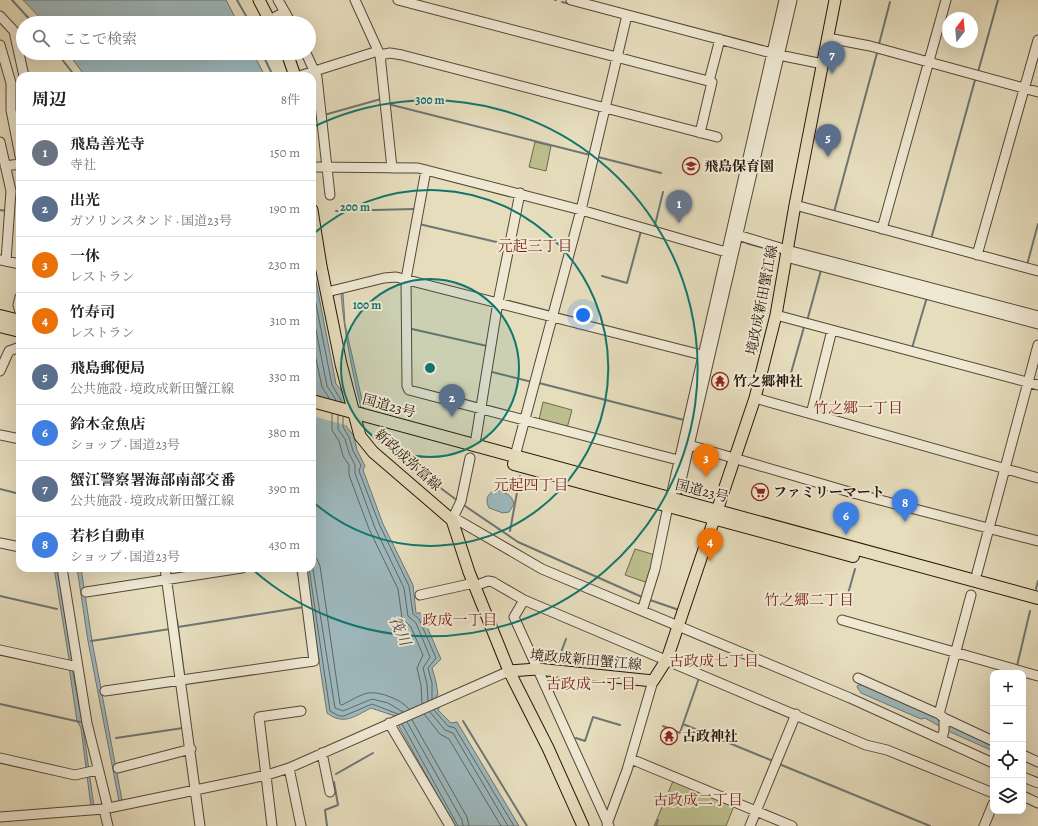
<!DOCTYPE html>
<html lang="ja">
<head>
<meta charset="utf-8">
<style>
  :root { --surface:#fff; --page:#f2f2f2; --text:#202124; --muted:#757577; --line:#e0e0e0; --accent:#111827 }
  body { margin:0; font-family:Alegreya,"Noto Serif JP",serif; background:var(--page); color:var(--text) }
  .controls { position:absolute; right:12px; bottom:12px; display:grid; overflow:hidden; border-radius:8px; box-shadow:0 4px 16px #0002 }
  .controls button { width:36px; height:36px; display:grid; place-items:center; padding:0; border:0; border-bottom:1px solid var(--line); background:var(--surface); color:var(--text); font:20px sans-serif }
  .compass { position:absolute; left:942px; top:12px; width:36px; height:36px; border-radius:50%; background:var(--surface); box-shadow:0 4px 16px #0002; rotate:16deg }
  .you { position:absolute; left:583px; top:315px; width:14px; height:14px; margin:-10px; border:3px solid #fff; border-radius:50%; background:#1a73e8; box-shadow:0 0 0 6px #1a73e833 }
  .badge { display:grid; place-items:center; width:26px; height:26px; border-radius:50%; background:var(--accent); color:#fff; font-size:13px; font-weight:700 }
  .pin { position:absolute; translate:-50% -33px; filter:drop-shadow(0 1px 2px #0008) }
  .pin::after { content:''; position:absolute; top:21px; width:14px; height:12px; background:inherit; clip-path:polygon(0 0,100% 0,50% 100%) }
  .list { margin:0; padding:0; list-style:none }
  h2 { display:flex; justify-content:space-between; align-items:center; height:52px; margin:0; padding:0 16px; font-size:17px }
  h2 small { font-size:13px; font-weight:400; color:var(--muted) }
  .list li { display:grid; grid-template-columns:26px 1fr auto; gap:12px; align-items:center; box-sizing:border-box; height:56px; padding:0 16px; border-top:1px solid var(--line) }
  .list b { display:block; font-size:15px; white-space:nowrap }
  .list p { margin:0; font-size:13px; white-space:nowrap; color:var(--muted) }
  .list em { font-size:13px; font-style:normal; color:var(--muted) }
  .icon { flex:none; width:22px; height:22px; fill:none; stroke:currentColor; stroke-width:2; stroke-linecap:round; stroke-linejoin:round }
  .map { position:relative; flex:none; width:1038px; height:826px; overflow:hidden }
  .search { position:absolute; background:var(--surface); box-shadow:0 4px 16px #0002; left:16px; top:16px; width:300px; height:44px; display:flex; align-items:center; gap:10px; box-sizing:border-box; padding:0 14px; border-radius:22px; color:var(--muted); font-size:15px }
  .panel { position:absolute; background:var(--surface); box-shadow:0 4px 16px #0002; left:16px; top:72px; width:300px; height:500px; border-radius:12px }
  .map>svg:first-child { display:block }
</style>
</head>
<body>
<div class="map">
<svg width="1038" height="826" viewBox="0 0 1038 826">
  <rect width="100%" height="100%" fill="#e6ddbd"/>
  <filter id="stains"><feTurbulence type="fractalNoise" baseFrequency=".005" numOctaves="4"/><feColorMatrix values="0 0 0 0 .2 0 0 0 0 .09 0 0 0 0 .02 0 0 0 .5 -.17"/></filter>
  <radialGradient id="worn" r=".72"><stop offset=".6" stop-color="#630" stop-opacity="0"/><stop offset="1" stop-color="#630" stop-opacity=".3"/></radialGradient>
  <path fill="#bcbf8d" stroke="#706a4c" d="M535 142 551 146 546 171 529 167Z
    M543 402 572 410 567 428 539 420Z
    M635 549 655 555 648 583 625 575Z
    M673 781 734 806 726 826H654Z"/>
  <path fill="#9db8bd" stroke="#6d7675" d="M23 0H226L238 23H45Z
    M68 53H253L265 76H85Z
    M312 261 336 384C348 396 347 410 346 426L354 436 357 450 365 466 363 470 383 524 413 585 416 613H421L441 659 432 668 436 682 438 695 436 696 440 706 438 710 451 723 457 722 519 826H455L397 723 395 716 371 708C355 716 344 726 327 713L305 568H312Z
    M341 293H343L345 324 364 409 361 408C352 370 344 332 341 293Z
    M495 490C504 492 512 494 514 504L509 512 503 513 489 508C485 500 487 494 495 490Z
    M54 568H57L72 659V668L83 727 94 807H91L81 728 77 721 69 667V659Z
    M77 568H81L92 641 122 800 119 801 88 641Z
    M858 685H865L993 744V751L948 731 925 718 921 719 861 693 857 687Z"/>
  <path fill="#e6ddbd" d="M312 395 350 405 349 426 312 416Z"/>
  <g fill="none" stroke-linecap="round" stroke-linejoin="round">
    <path stroke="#616664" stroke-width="1" d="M312 284 332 385 342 402
      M312 310 327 386 336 400
      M312 340 322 387 329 398
      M332 414V430L339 441 343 456 349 465V475L369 529 398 589 402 618 411 627 423 655 417 668 421 685 422 703
      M338 415V429L345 439 349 453 355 465V473L375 528 404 588 408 616 416 623 430 657 423 668 427 684 428 701
      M343 417V427L349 437 353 451 361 465 359 471 380 526 409 586 413 614 419 619 436 658 428 668 432 683V699
      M312 555 317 559 320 566 340 704 342 705C350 701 359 695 368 693 380 691 402 700 409 709
      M312 563 335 708 343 711 372 699 388 703 403 712
      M309 568 330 711 339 716H344L372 704 398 714
      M434 710 448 726 455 728 514 826
      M430 712 445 730 453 733 508 826
      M424 714 440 734 449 739 501 826
      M412 720 467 817 469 826
      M407 722 462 820 463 826
      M402 724 458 826"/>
    <path stroke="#6d7675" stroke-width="2" d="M12 0 33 23
      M237 0 250 23
      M555 0H556
      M562 2 570 4
      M879 44 890 2
      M57 53 75 76
      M262 53 273 76
      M978 72 998 0
      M388 104 590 155
      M324 115 381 99
      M598 157 661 173
      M0 210 6 211
      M336 211 414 209
      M834 212 877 53
      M419 224 505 244
      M655 225 663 192
      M931 239 975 80
      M746 243 764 248
      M1027 265 1038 224
      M602 276 627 283 641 231
      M807 321 821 270
      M412 329 487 346
      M912 348 927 297
      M492 372 532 382
      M791 373 804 327
      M539 383 684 420
      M379 434 423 475 458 501
      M0 489 20 494
      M842 494 855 498
      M462 504 518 542 642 597
      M510 531 520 476
      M297 568 298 575
      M1036 589 1038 581
      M0 596 57 609
      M650 600 679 610
      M846 601 855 569
      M177 620 184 674
      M178 627 304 607
      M91 641 170 629
      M556 666 566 639
      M1017 666 1030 611
      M553 693 556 676
      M0 704 80 722
      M463 721 527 826
      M683 724 699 678
      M663 726 680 733 683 724 773 761
      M116 738 183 728
      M576 738 585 741 593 717 620 725
      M779 764 930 826
      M336 774 373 753
      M327 826 325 810 338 805 334 782
      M656 826 658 820"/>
    <g stroke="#554637" stroke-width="11">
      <path id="minor" d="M278 0 291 23
        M355 0 380 55 392 168
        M398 0 712 82 700 133
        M571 0 779 55 823 64
        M0 16 14 31 24 76
        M269 20 285 12
        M828 38 870 46 1038 92
        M0 45 11 83V110L20 156
        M306 53 317 77 330 195
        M380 55 390 53 402 55 717 137
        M299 76 378 51
        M709 81 720 39
        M0 142 11 191 6 261
        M5 166 20 164
        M312 167 418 168 581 210 726 252
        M426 170 406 279 407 386 409 390 678 460
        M795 205 1038 271
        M882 229 946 0
        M734 234 787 250 1038 316
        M977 255 1038 40
        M786 257 1038 324
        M0 260 20 264
        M327 292 384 278 396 277 702 355
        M20 297 18 305 20 312
        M776 315 832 330
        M0 371 9 351 20 347
        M755 398 1038 478
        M811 414 832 330 1038 385
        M0 435 20 439
        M476 438 498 302 520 193
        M689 445 853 493 1038 541
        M515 456 581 210 627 15
        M470 458 461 501 452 520 456 519 542 569 850 698 993 763
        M679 489 792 0
        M672 492 784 0
        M0 543 20 547
        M62 568 87 723 108 808
        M165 568 200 826
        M977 573 1038 345
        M475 586 488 581 493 582 524 600 866 745 887 750 993 793
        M86 592 242 568
        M420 595 474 583
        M524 600 514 617 609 826
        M642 611 655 569 667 511
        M842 620 1038 676
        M0 650 78 667
        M858 678 939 714
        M105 691 314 661 302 568
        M944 718 993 741
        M389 723 450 826
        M942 738 944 731V718L939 714 971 595
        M322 753 330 792
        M1023 755 1038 762
        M0 758 75 775 97 770
        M631 759 792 826
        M118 768 191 749
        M289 768 301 826
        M1023 777 1038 783
        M1023 796 1038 803
        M104 809 108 826
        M0 817 104 809 267 775 289 768 509 671
        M607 824 627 770 653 681
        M272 826 259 717 301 711
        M750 826 796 714
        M984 826 993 804"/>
    </g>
    <g stroke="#25140a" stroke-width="13">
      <path id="major" d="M259 0 271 23
        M287 53 295 76
        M312 210 321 266 341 364 360 436 373 452 452 520 469 572 509 671
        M583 826 548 748 509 671 537 669 653 681 667 659 755 398 776 315 795 205 835 0"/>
    </g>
    <g stroke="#25140a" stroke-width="14">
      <path id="highway" d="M0 316 20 321
        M0 326 20 331
        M312 401 1038 598
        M514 464 853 556"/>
    </g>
    <use href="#minor" stroke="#efe9d4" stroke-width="9"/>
    <use href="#major" stroke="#e6ddbd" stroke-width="11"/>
    <use href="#highway" stroke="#e6ddbd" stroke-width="12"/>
  </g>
  <circle cx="430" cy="368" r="89" fill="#0f766e" fill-opacity=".12"/>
  <g fill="none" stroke="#0f766e" stroke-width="2">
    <circle cx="430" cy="368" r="89"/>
    <path d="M312 235A178 178 0 1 1 312 501"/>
    <path d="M313 127A268 268 0 1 1 252 569"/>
  </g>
  <defs>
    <g id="school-ring" transform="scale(0.9)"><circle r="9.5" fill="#efe9d4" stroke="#8f2418" stroke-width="1.5"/><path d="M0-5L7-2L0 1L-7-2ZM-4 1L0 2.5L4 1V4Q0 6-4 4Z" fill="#8f2418"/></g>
    <g id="temple-ring" transform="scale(0.9)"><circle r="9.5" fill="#efe9d4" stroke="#8f2418" stroke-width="1.5"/><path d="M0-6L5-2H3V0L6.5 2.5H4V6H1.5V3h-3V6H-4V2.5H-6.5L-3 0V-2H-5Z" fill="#8f2418"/></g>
    <g id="supermarket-ring" transform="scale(0.9)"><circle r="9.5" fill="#efe9d4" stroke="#8f2418" stroke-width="1.5"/><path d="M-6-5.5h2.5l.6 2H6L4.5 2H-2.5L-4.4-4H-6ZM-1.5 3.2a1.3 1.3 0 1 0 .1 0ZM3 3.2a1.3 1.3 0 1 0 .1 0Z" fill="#8f2418"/></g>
  </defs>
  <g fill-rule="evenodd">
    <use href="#school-ring" x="691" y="166"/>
    <use href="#temple-ring" x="720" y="381"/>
    <use href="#supermarket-ring" x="760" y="492"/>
    <use href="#temple-ring" x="669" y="736"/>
  </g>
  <g text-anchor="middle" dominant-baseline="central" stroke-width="4" stroke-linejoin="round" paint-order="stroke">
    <g font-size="14" font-weight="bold" fill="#25140a" stroke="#efe9d4" text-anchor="start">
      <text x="704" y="166">飛島保育園</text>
      <text x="733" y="381">竹之郷神社</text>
      <text x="773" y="492">ファミリーマート</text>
      <text x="682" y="736">古政神社</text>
    </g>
    <g font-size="14" fill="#25140a" stroke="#efe9d4">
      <text transform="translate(762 300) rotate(-79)">境政成新田蟹江線</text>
      <text transform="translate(389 406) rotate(15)">国道23号</text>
      <text transform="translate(408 460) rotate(42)">新政成弥富線</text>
      <text transform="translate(702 491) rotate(14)">国道23号</text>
      <text transform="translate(586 660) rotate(5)">境政成新田蟹江線</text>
    </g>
    <g font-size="15" fill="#7a1f14" stroke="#efe9d4">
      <text x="535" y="246">元起三丁目</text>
      <text x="858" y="408">竹之郷一丁目</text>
      <text x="531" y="485">元起四丁目</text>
      <text x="809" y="600">竹之郷二丁目</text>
      <text x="460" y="620">政成一丁目</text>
      <text x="714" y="661">古政成七丁目</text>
      <text x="591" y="684">古政成一丁目</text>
      <text x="698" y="800">古政成二丁目</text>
    </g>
    <g font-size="15" font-style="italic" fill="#4f4d49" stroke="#efe9d4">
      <text transform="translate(400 631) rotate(66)">筏川</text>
    </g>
  </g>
  <circle cx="430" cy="368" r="6" fill="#0f766e" stroke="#efe9d4" stroke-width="2"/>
  <g font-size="12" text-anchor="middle" font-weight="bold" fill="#0f766e" stroke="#efe9d4" stroke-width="4" stroke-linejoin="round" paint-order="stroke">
    <text x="430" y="104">300 m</text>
    <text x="355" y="211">200 m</text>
    <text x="367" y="309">100 m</text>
  </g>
  <rect width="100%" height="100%" filter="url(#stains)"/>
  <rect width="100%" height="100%" fill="url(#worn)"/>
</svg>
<div class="controls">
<button>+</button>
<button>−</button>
<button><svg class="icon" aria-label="locate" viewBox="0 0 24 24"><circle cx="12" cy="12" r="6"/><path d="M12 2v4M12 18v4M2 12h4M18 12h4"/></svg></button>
<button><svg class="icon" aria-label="layers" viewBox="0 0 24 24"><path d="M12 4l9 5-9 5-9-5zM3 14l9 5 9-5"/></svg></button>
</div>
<svg class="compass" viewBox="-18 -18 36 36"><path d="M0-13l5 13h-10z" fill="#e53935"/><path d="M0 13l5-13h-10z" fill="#757577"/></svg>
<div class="you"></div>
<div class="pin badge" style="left:679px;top:223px;background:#6b7280">1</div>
<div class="pin badge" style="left:452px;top:417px;background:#5c6f8a">2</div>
<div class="pin badge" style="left:706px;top:477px;background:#e8710a">3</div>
<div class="pin badge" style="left:710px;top:561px;background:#e8710a">4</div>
<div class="pin badge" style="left:828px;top:157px;background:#5c6f8a">5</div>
<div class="pin badge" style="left:846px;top:535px;background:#3f7fe0">6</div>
<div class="pin badge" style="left:832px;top:74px;background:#5c6f8a">7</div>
<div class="pin badge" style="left:905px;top:522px;background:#3f7fe0">8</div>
<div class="search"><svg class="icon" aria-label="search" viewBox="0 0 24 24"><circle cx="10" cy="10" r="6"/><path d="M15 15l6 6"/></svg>ここで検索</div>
<section class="panel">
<h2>周辺<small>8件</small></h2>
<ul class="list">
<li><span class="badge" style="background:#6b7280">1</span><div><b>飛島善光寺</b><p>寺社</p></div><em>150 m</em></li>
<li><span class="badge" style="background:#5c6f8a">2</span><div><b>出光</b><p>ガソリンスタンド · 国道23号</p></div><em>190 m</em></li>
<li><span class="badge" style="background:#e8710a">3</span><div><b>一休</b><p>レストラン</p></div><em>230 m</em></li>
<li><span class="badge" style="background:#e8710a">4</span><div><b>竹寿司</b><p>レストラン</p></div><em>310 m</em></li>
<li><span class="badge" style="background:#5c6f8a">5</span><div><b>飛島郵便局</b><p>公共施設 · 境政成新田蟹江線</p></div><em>330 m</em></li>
<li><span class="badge" style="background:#3f7fe0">6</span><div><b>鈴木金魚店</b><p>ショップ · 国道23号</p></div><em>380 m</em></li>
<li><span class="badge" style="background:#5c6f8a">7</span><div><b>蟹江警察署海部南部交番</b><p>公共施設 · 境政成新田蟹江線</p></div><em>390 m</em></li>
<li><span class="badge" style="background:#3f7fe0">8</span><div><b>若杉自動車</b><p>ショップ · 国道23号</p></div><em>430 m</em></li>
</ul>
</section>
</div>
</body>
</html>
